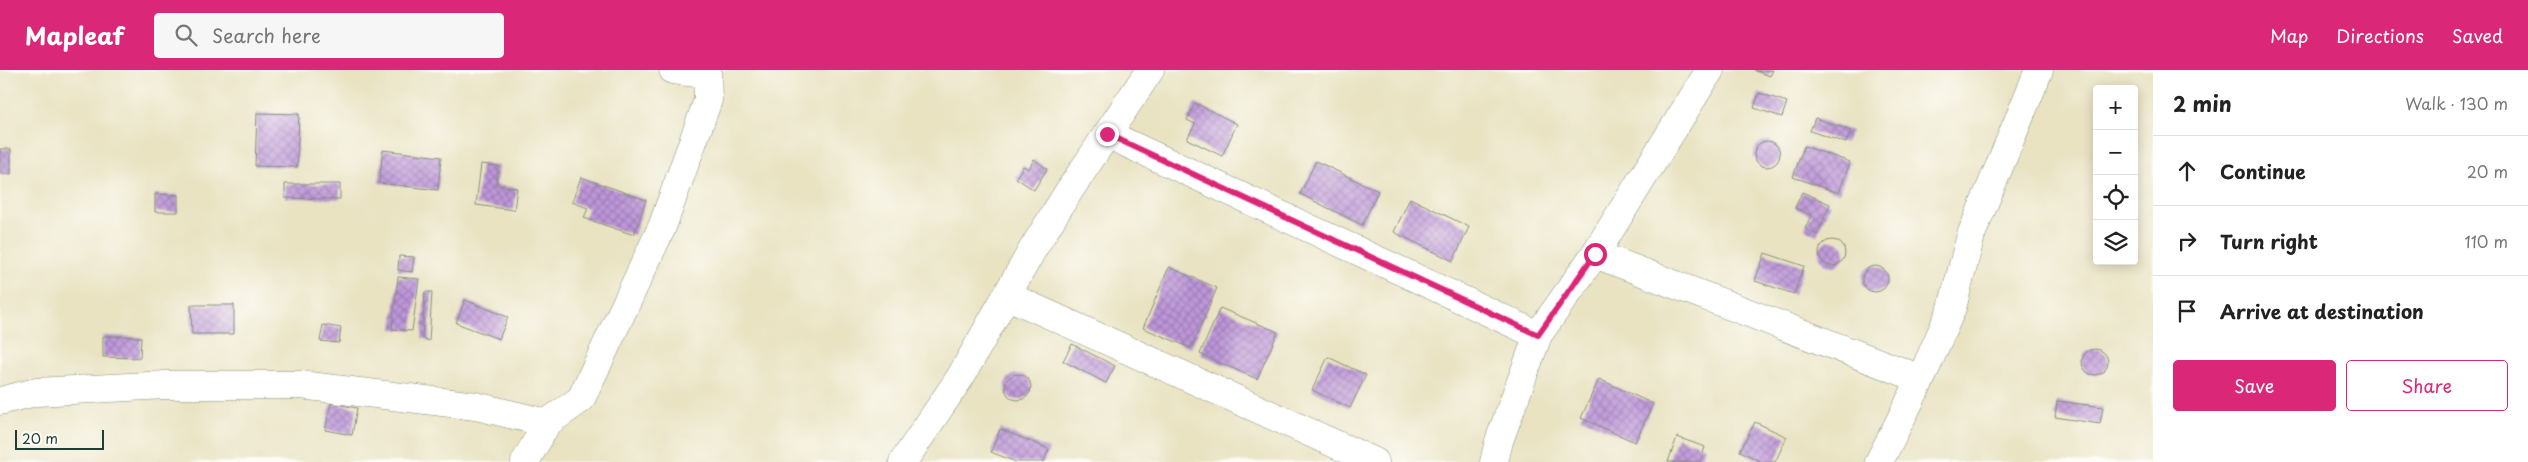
<!DOCTYPE html>
<html lang="en">
<head>
<meta charset="utf-8">
<style>
  :root { --surface:#fff; --page:#f6f6f6; --text:#222; --muted:#767676; --line:#e0e0e0; --accent:#db2777 }
  body { margin:0; font-family:"Playpen Sans",sans-serif; background:var(--page); color:var(--text) }
  .controls { position:absolute; right:15px; top:15px; display:grid; overflow:hidden; border-radius:5px; box-shadow:0 2px 12px #0003 }
  .controls button { width:45px; height:45px; display:grid; place-items:center; padding:0; border:0; border-bottom:1px solid var(--line); background:var(--surface); color:var(--text); font:25px sans-serif }
  .scale { position:absolute; left:15px; bottom:12px; width:89px; box-sizing:border-box; padding-left:5px; border:2px solid #1f3d34; border-top:0; font-size:14px; line-height:18px; white-space:nowrap; color:#1f3d34; -webkit-text-stroke:4px #fdfcf7; paint-order:stroke }
  .stop { position:absolute; width:15px; height:15px; margin:-11px; border:4px solid #db2777; border-radius:50%; background:#fff }
  .stop.end { background:#db2777; border-color:#fff; box-shadow:0 1px 5px #0008 }
  .list { margin:0; padding:0; list-style:none }
  h2 { display:flex; justify-content:space-between; align-items:center; height:65px; margin:0; padding:0 20px; font-size:21px }
  h2 small { font-size:16px; font-weight:400; color:var(--muted) }
  .list li { display:grid; grid-template-columns:32px 1fr auto; gap:15px; align-items:center; box-sizing:border-box; height:70px; padding:0 20px; border-top:1px solid var(--line) }
  .list b { display:block; font-size:19px; white-space:nowrap }
  .list em { font-size:16px; font-style:normal; color:var(--muted) }
  .actions { display:flex; gap:10px; padding:15px 20px }
  .actions a { flex:1; padding:11px 0; border:1px solid var(--accent); border-radius:5px; text-align:center; font-size:18px; color:var(--accent) }
  .actions .main { background:var(--accent); color:#fff }
  .icon { flex:none; width:28px; height:28px; fill:none; stroke:currentColor; stroke-width:2; stroke-linecap:round; stroke-linejoin:round }
  .map { position:relative; flex:none; width:2153px; height:392px; overflow:hidden }
  header { display:flex; align-items:center; gap:30px; box-sizing:border-box; height:70px; padding:0 25px; background:var(--accent); color:#fff }
  header strong { font-size:24px }
  nav { display:flex; gap:28px; margin-inline-start:auto; font-size:18px }
  .search { width:350px; height:45px; background:var(--page); display:flex; align-items:center; gap:12px; box-sizing:border-box; padding:0 18px; border-radius:5px; color:var(--muted); font-size:19px }
  main { display:flex }
  aside { flex:1; background:var(--surface) }
  .map>svg:first-child { display:block }
</style>
</head>
<body>
<header>
<strong>Mapleaf</strong>
<div class="search"><svg class="icon" aria-label="search" viewBox="0 0 24 24"><circle cx="10" cy="10" r="6"/><path d="M15 15l6 6"/></svg>Search here</div>
<nav><a>Map</a><a>Directions</a><a>Saved</a></nav>
</header>
<main>
<div class="map">
<svg width="2153" height="392" viewBox="0 0 2153 392">
  <defs>
    <pattern id="building-cross-hatch" width="8" height="8" patternUnits="userSpaceOnUse" patternTransform="scale(1.25)"><rect width="8" height="8" fill="#be96d9"/><path d="M0 0l8 8M0 8l8-8" fill="none" stroke="#9a7cb1"/></pattern>
  </defs>
  <rect width="100%" height="100%" fill="#fdfcf7"/>
  <filter id="ink" filterUnits="userSpaceOnUse"><feTurbulence type="fractalNoise" baseFrequency=".02" numOctaves="2"/><feDisplacementMap in="SourceGraphic" scale="10" xChannelSelector="R" yChannelSelector="G"/><feConvolveMatrix kernelMatrix="1 2 1 2 8 2 1 2 1" color-interpolation-filters="sRGB"/></filter>
  <filter id="wash" filterUnits="userSpaceOnUse"><feTurbulence type="fractalNoise" baseFrequency=".0096" numOctaves="4" result="noise"/><feDisplacementMap in="SourceGraphic" scale="20" xChannelSelector="R" yChannelSelector="G"/><feGaussianBlur stdDeviation="1.12" result="paint"/><feColorMatrix in="noise" values="0 0 0 0 0 0 0 0 0 0 0 0 0 0 0 0 0 1.4 0 .05"/><feComposite in="paint" operator="in"/></filter>
  <g filter="url(#wash)">
    <rect width="100%" height="100%" fill="#e9e3c2"/>
    <g id="blocks">
      <path fill="url(#building-cross-hatch)" d="M1754 0H1773L1770 6Z
        M1759 23 1787 32 1782 47 1754 38Z
        M1195 33 1237 54 1222 86 1187 69 1195 54 1187 50Z
        M257 43 299 44 297 97 255 96Z
        M1815 48 1851 61 1846 73 1810 61Z
        M1754 84a13 13 0 1 1 26 0a13 13 0 1 1-26 0Z
        M1804 76 1850 92 1839 123 1793 107Z
        M0 79H11V104H0Z
        M383 80 441 87 438 120 379 113Z
        M1034 89 1047 99 1034 120 1016 108 1023 96 1029 99Z
        M1316 91 1378 121 1362 155 1300 124Z
        M481 94 498 96 496 115 517 118 514 140 476 135Z
        M581 107 646 130 634 165 584 148 588 138 572 132Z
        M285 114H340V129L285 128Z
        M1802 122 1830 134 1817 165 1805 159 1811 145 1795 138Z
        M155 124 178 125V142H155Z
        M1410 128 1469 157 1453 191 1394 162Z
        M1819 183a13 13 0 1 1 26 0a13 13 0 1 1-26 0Z
        M1765 183 1804 196 1794 224 1755 211Z
        M399 186 414 187 412 202 398 200Z
        M1862 209a13 13 0 1 1 26 0a13 13 0 1 1-26 0Z
        M1169 197 1217 218 1191 278 1143 258Z
        M398 207 419 209 412 261 392 259Z
        M425 222H432L429 271 422 268Z
        M465 230 508 247 499 269 456 253Z
        M191 235H234V264H192Z
        M1220 238 1278 262 1257 309 1200 284Z
        M323 255 341 258 339 273 320 271Z
        M103 266 141 267 140 288 103 287Z
        M1072 274 1115 296 1106 313 1063 291Z
        M2082 292a13 13 0 1 1 26 0a13 13 0 1 1-26 0Z
        M1328 287 1366 305 1350 338 1312 320Z
        M1005 317a13 13 0 1 1 26 0a13 13 0 1 1-26 0Z
        M1599 309 1653 334 1635 372 1581 348Z
        M2057 331 2103 337 2100 354 2055 347Z
        M331 333 357 338 352 365 325 360Z
        M1755 352 1787 367 1775 392H1762L1740 381Z
        M1000 359 1049 379 1044 392H1016L991 382Z
        M1677 367 1705 377 1700 392H1668Z"/>
    </g>
  </g>
  <g filter="url(#ink)">
    <use href="#blocks" fill-opacity="0" stroke="#84907b" stroke-width="1"/>
    <g fill="none" stroke-linecap="round" stroke-linejoin="round">
      <g stroke="#84907b" stroke-width="29">
        <path id="minor" d="M673 0 705 4
          M1107 64 1538 265
          M1595 184 1921 309 1879 392
          M1008 226 1375 392
          M1921 309 1952 238 1971 165 2039 0
          M0 331 36 322 166 315H301L476 336 547 353
          M525 392 547 353 581 329 662 157 708 30 707 0
          M903 392 961 306 1034 177 1069 121 1150 0
          M1494 392 1499 371 1538 265 1595 184 1710 0"/>
      </g>
      <use href="#minor" stroke="#fff" stroke-width="28"/>
    </g>
  </g>
  <g fill="none" stroke-linecap="round" stroke-linejoin="round" filter="url(#ink)">
    <path stroke="#db2777" stroke-width="6" d="M1107 64 1538 265 1595 184"/>
  </g>
</svg>
<div class="controls">
<button>+</button>
<button>−</button>
<button><svg class="icon" aria-label="locate" viewBox="0 0 24 24"><circle cx="12" cy="12" r="6"/><path d="M12 2v4M12 18v4M2 12h4M18 12h4"/></svg></button>
<button><svg class="icon" aria-label="layers" viewBox="0 0 24 24"><path d="M12 4l9 5-9 5-9-5zM3 14l9 5 9-5"/></svg></button>
</div>
<div class="scale">20 m</div>
<div class="stop" style="left:1595px;top:184px"></div>
<div class="stop end" style="left:1107px;top:64px"></div>
</div>
<aside>
<h2>2 min<small>Walk · 130 m</small></h2>
<ul class="list">
<li><svg class="icon" aria-label="ahead" viewBox="0 0 24 24"><path d="M12 20V5M6 11l6-6 6 6"/></svg><div><b>Continue</b></div><em>20 m</em></li>
<li><svg class="icon" aria-label="right" viewBox="0 0 24 24"><path d="M7 20v-9h11M14 6l5 5-5 5"/></svg><div><b>Turn right</b></div><em>110 m</em></li>
<li><svg class="icon" aria-label="arrive" viewBox="0 0 24 24"><path d="M6 21V4h12l-3 4 3 4H6"/></svg><div><b>Arrive at destination</b></div></li>
</ul>
<div class="actions"><a class="main">Save</a><a>Share</a></div>
</aside>
</main>
</body>
</html>
